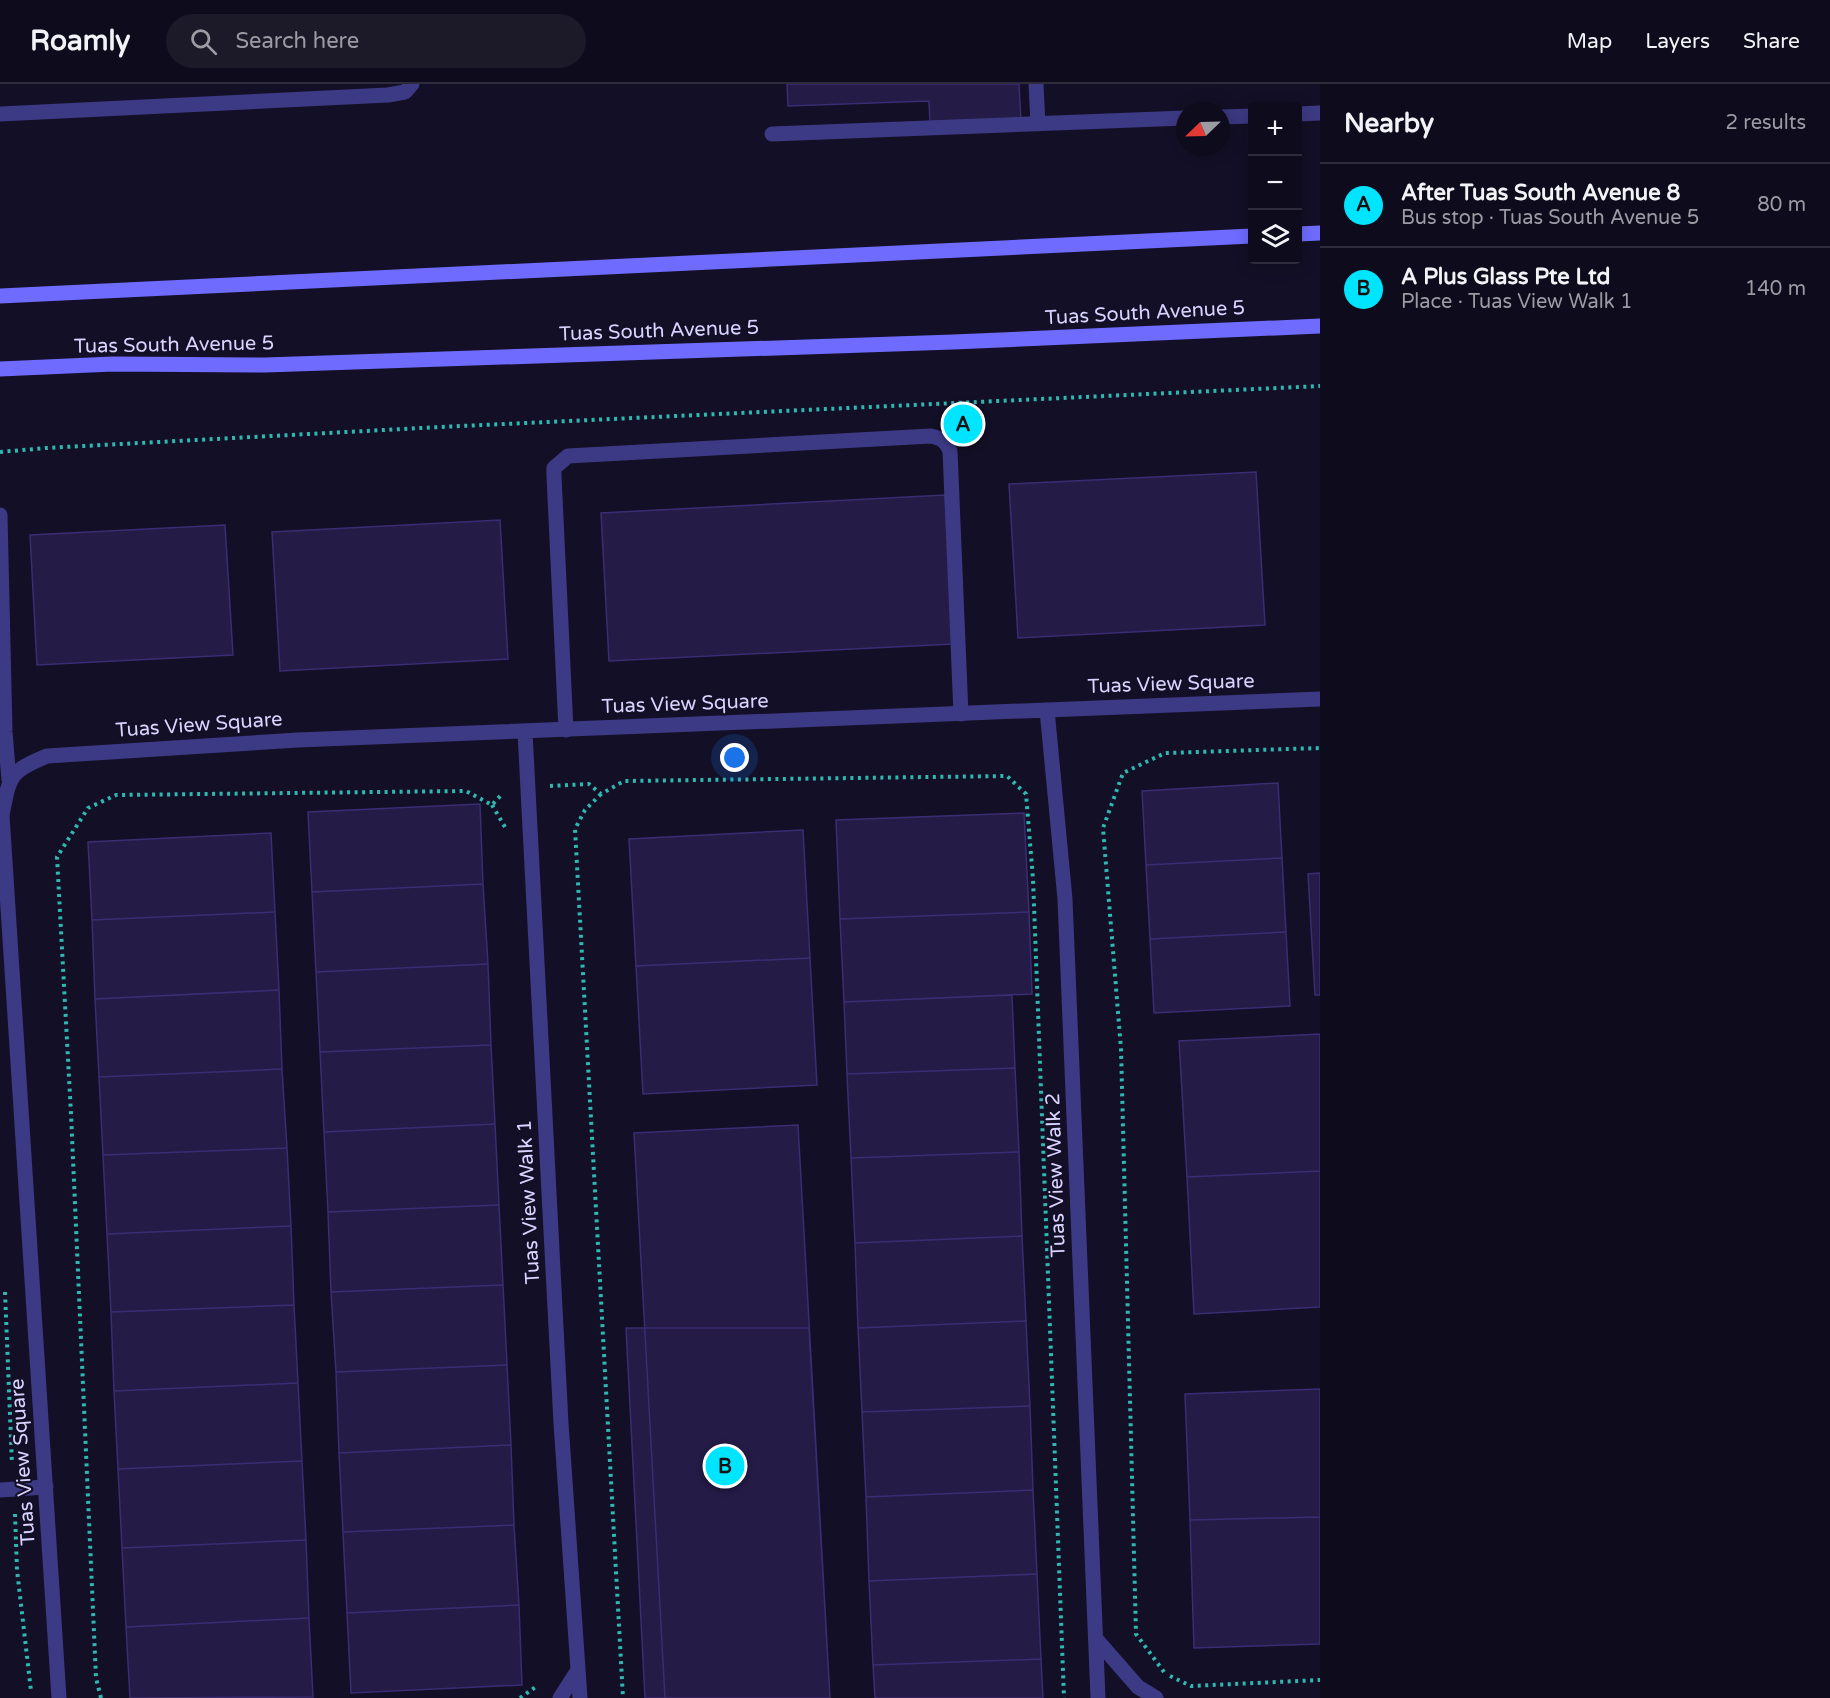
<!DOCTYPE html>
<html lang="en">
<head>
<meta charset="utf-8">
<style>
  :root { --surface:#0e0b1c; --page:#1c1929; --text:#f1f3f6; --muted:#9b9ba3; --line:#2e2b3b; --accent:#00e5ff }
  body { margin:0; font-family:"Varela Round",sans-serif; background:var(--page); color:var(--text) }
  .controls { position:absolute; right:18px; top:18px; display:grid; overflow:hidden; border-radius:6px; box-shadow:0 3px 15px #0003 }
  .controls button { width:54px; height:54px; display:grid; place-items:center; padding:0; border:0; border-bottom:2px solid var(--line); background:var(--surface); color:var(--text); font:30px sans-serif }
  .compass { position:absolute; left:1176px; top:18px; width:54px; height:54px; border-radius:50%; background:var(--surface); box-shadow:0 3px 15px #0003; rotate:247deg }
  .you { position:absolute; left:735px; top:674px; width:21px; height:21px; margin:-15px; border:4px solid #fff; border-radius:50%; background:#1a73e8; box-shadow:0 0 0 9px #1a73e833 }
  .badge { display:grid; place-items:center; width:39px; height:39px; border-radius:50%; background:var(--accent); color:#111; font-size:20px; font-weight:700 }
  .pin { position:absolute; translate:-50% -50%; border:3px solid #fff; box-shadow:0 2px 6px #0006 }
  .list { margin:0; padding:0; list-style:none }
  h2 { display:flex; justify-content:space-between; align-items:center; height:78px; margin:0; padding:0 24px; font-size:26px }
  h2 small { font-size:20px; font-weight:400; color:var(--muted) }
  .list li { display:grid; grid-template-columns:39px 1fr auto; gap:18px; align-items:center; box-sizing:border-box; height:84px; padding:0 24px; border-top:2px solid var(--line) }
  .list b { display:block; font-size:22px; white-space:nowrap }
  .list p { margin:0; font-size:20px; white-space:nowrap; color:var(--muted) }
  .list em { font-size:20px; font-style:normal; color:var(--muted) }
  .icon { flex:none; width:33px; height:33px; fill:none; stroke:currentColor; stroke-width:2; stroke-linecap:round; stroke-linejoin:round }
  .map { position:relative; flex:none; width:1320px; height:1614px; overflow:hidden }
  header { display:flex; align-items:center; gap:36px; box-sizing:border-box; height:84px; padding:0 30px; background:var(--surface); border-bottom:2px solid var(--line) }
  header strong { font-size:28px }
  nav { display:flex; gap:33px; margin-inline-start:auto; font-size:21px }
  .search { width:420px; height:54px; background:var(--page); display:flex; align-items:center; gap:15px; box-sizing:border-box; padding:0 21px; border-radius:33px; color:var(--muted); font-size:22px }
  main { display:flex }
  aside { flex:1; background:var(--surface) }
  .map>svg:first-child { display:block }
</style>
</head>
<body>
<header>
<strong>Roamly</strong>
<div class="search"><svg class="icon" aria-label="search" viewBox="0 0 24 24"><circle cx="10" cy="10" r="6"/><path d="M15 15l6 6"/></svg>Search here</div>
<nav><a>Map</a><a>Layers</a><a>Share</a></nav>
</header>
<main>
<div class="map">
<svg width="1320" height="1614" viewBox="0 0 1320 1614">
  <rect width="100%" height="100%" fill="#130f26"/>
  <path fill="#241b47" stroke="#3b2d73" stroke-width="1.5" d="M787 0H1019L1021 37 930 40 929 17 788 22Z
    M1256 388 1265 541 1018 554 1009 400Z
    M945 411 953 560 609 577 601 429Z
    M500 436 508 575 280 587 272 448Z
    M225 441 233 571 37 581 30 451Z
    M1278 699 1282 774 1146 781 1142 707Z
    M480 720 483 800 312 808 308 728Z
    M1024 729 1029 828 840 835 836 736Z
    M803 746 810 874 636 882 629 755Z
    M271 749 275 828 92 836 88 758Z
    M1282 774 1286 848 1150 855 1146 781Z
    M1320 789V911H1315L1308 790Z
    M483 800 488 880 316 888 312 808Z
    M275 828 279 906 95 915 92 836Z
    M1029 828 1032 910 844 918 840 835Z
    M1286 848 1290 922 1154 929 1150 855Z
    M810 874 817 1001 643 1010 636 882Z
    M488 880 491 961 320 968 316 888Z
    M279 906 282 985 99 993 95 915Z
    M1012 911 1015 984 847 990 844 918Z
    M1320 950V1087L1187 1093 1179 957Z
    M491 961 495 1040 324 1048 320 968Z
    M1015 984 1019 1068 851 1074 847 990Z
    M282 985 287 1064 103 1071 99 993Z
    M495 1040 499 1121 328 1128 324 1048Z
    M798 1041 830 1614H665L634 1049Z
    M287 1064 291 1142 107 1150 103 1071Z
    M1019 1068 1022 1152 855 1159 851 1074Z
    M1320 1087V1223L1194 1230 1187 1093Z
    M499 1121 503 1201 331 1208 328 1128Z
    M291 1142 294 1221 111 1228 107 1150Z
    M1022 1152 1026 1237 858 1244 855 1159Z
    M503 1201 507 1281 336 1288 331 1208Z
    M294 1221 298 1299 114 1307 111 1228Z
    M1026 1237 1030 1322 862 1328 858 1244Z
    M626 1244H809L830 1614H645Z
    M507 1281 511 1361 339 1369 336 1288Z
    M298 1299 302 1377 118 1385 114 1307Z
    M1320 1305V1433L1190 1436 1185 1310Z
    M1030 1322 1033 1406 866 1413 862 1328Z
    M511 1361 514 1441 343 1448 339 1369Z
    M302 1377 306 1456 122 1464 118 1385Z
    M1033 1406 1037 1490 869 1497 866 1413Z
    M1320 1433V1560L1194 1564 1190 1436Z
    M514 1441 519 1521 347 1529 343 1448Z
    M306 1456 309 1534 126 1543 122 1464Z
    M1037 1490 1041 1575 873 1581 869 1497Z
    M519 1521 522 1601 351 1609 347 1529Z
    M309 1534 313 1613 130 1614 126 1543Z
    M1041 1575 1043 1614H875L873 1581Z"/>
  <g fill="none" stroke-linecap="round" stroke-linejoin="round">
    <path stroke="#2fb8b0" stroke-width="4" stroke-dasharray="3 4.5" stroke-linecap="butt" d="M0 368 46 364 440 343 1320 302
      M550 702 589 700 601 710 624 697 1007 692 1026 710 1033 795 1064 1614
      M601 710 585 726 575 745 623 1614
      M492 721 505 743
      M5 1208 12 1380
      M15 1430 17 1486 31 1607
      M1164 1588 1136 1550 1121 965 1103 744 1123 689 1165 669 1320 664
      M1170 1592 1191 1602 1320 1596
      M101 1614 96 1594 71 1030 57 773 88 724 116 711 466 707 492 721 503 709
      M520 1614 537 1602"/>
    <path stroke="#3d3a85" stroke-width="15" d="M1036 0 1038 40
      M0 30 388 11 405 8 412 0
      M1298 30 1320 29
      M1221 33 1252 32
      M772 50 1185 34
      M0 431 5 648 9 696
      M566 646 554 392V384L568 372 931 352C941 354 946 357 950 367L961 630
      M0 1406 46 1403"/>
    <path stroke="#3d3a85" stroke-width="15" d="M1047 626 1065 815 1098 1614
      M525 648 561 1339 580 1614
      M1096 1555 1138 1603 1156 1614
      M59 1614 2 731C10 692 8 688 47 672L298 656 1320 615
      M560 1614 578 1586"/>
    <path stroke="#6f6bff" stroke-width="15" d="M1298 150 1320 149
      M0 212 1252 152
      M0 285 113 280 265 281 953 258 1320 242"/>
  </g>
  <g text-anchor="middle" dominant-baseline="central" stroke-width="4.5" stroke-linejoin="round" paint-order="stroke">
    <g font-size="20" fill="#d9d4ff" stroke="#130f26">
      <text transform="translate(1145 229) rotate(-3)">Tuas South Avenue 5</text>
      <text transform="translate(659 247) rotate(-2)">Tuas South Avenue 5</text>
      <text transform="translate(174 261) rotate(-1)">Tuas South Avenue 5</text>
      <text transform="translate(1171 600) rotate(-2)">Tuas View Square</text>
      <text transform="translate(685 620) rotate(-2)">Tuas View Square</text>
      <text transform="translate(199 641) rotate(-4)">Tuas View Square</text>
      <text transform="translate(1056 1091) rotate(-92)">Tuas View Walk 2</text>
      <text transform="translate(529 1118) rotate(-93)">Tuas View Walk 1</text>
      <text transform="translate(23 1378) rotate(-94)">Tuas View Square</text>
    </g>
  </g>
</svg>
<div class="controls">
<button>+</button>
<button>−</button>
<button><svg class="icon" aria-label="layers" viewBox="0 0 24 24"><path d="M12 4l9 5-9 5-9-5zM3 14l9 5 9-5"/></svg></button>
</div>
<svg class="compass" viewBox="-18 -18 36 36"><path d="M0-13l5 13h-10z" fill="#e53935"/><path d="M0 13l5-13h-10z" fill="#9b9ba3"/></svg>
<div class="you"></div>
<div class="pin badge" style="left:963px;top:340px">A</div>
<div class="pin badge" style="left:725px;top:1382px">B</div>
</div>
<aside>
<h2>Nearby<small>2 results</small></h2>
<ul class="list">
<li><span class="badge">A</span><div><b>After Tuas South Avenue 8</b><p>Bus stop · Tuas South Avenue 5</p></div><em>80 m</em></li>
<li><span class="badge">B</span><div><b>A Plus Glass Pte Ltd</b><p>Place · Tuas View Walk 1</p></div><em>140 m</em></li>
</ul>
</aside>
</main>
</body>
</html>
